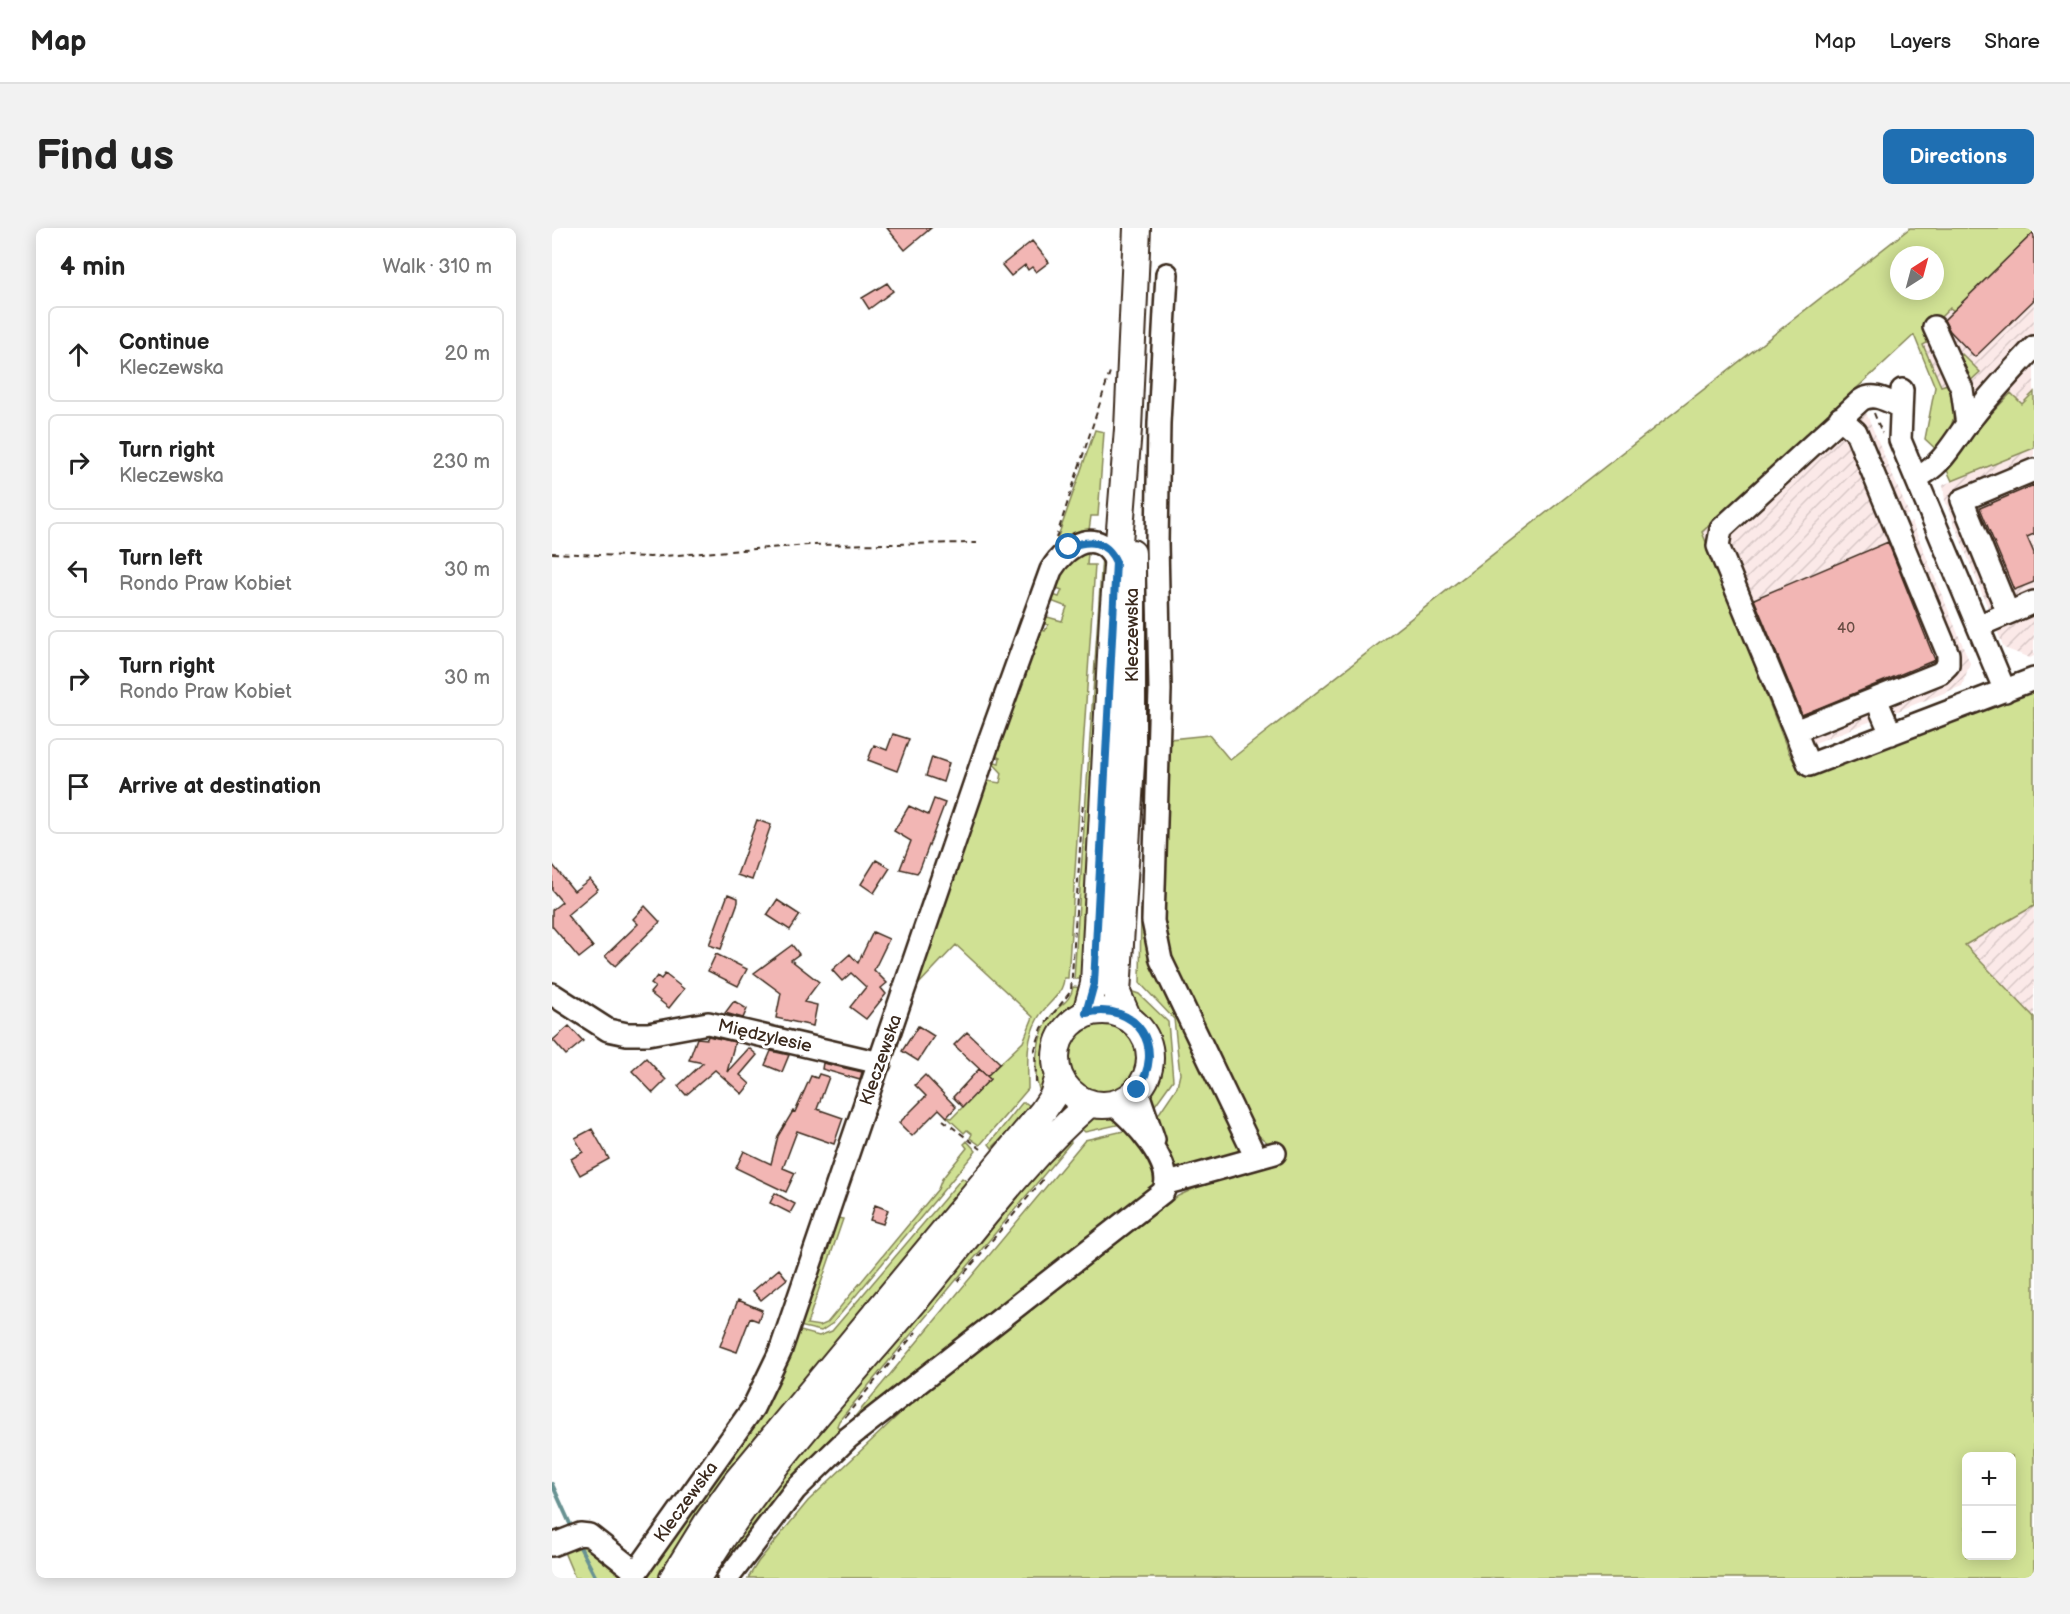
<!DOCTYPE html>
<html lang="en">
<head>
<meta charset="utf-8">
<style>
  :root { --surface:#fff; --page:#f2f2f2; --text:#222; --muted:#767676; --line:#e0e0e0; --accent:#1f6fb2 }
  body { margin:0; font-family:"Balsamiq Sans",sans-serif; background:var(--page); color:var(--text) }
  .controls { position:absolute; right:18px; bottom:18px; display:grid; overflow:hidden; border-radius:9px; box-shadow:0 3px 15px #0003 }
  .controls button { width:54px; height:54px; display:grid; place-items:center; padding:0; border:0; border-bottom:2px solid var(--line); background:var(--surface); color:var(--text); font:30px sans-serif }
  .compass { position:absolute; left:1338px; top:18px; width:54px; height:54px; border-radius:50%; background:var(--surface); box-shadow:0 3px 15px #0003; rotate:36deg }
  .stop { position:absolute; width:18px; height:18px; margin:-14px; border:4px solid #1f6fb2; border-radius:50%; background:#fff }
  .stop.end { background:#1f6fb2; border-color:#fff; box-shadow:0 2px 6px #0008 }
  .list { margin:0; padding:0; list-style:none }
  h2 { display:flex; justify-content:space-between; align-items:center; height:78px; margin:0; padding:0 24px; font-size:26px }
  h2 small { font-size:20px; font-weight:400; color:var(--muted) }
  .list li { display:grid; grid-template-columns:39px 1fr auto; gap:18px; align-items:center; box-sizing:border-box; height:96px; margin:0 12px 12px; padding:0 12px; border:2px solid var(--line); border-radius:9px }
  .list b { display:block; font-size:22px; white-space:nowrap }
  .list p { margin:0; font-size:20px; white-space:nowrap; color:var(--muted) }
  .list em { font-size:20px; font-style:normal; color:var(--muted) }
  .icon { flex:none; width:33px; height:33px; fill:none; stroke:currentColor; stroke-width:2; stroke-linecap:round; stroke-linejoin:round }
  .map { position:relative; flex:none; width:1482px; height:1350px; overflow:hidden; border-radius:9px }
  header { display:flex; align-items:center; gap:36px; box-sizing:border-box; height:84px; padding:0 30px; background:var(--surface); border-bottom:2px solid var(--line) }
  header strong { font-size:28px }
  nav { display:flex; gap:33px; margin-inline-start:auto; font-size:21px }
  .intro { display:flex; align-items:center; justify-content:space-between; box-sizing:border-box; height:144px; padding:0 36px }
  h1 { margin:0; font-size:42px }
  .button { padding:15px 27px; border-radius:9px; background:var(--accent); color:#fff; font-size:21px; font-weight:700 }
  main { display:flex; gap:36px; padding:0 36px }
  aside { flex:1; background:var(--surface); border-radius:9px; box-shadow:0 3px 15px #0003 }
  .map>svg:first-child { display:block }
</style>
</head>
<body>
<header>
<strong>Map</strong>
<nav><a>Map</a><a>Layers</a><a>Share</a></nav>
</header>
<div class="intro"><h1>Find us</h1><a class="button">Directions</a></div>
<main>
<aside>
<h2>4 min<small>Walk · 310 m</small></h2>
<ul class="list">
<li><svg class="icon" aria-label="ahead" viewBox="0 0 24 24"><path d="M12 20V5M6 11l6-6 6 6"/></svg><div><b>Continue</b><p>Kleczewska</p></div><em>20 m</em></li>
<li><svg class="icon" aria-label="right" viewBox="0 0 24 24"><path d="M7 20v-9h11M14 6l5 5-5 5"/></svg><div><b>Turn right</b><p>Kleczewska</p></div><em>230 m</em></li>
<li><svg class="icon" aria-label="left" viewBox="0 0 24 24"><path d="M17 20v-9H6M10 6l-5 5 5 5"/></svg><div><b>Turn left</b><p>Rondo Praw Kobiet</p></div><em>30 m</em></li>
<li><svg class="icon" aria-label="right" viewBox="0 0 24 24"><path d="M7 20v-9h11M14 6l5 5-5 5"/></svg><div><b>Turn right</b><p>Rondo Praw Kobiet</p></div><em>30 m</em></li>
<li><svg class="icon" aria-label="arrive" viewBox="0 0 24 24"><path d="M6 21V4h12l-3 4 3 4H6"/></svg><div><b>Arrive at destination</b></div></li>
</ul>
</aside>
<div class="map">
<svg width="1482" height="1350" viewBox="0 0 1482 1350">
  <defs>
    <pattern id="industrial-furrows" width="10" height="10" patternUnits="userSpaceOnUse" patternTransform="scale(1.5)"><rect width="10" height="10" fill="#fbe9e8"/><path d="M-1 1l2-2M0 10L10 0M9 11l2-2" fill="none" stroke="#d8c8c7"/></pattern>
  </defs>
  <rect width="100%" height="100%" fill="#fff"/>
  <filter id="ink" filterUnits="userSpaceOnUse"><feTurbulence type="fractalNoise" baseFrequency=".0167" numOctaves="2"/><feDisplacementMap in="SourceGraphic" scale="12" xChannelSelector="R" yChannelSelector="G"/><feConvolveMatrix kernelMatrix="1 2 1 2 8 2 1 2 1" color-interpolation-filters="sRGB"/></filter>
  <g filter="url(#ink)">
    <path fill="url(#industrial-furrows)" d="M1482 0V428L1478 430 1452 420 1393 273 1391 257 1400 253 1395 242 1400 236 1373 211 1383 159 1362 107Z
      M1304 161 1357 286 1353 288 1356 295 1360 294 1418 435 1410 458 1237 525 1150 304Z
      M1482 678V789L1413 717Z"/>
    <path fill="#d0e194" stroke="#868659" stroke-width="1.5" fill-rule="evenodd" d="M1358 0H1482V4L1402 83 1398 80 1377 101 1380 112 1371 117 1389 158 1399 155C1404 188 1404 195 1386 223L1373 211 1383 159 1362 107 1150 304 1237 525 1249 546 1351 512 1482 458V678L1413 717 1482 789V1350H196L206 1334 256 1273 362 1172 626 968 648 958 728 935 721 919 706 907 618 733 610 705 618 511 657 507 678 532ZM1347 27H1383V63H1347ZM1414 1228H1460V1328H1414Z
      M1410 126 1428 144 1415 156 1404 132Z
      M1482 164V220L1400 253 1395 242 1435 190 1459 165 1470 176Z
      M543 202 552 204 546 288H539L537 302 525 304 503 317Z
      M532 324 544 326 536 325 535 337H543L516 750H512C511 769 493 775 485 792 473 814 476 836 476 861L428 917 418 910 420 906 415 902 412 905 395 889 400 890 438 851 435 848 471 814 481 789 404 717 365 758 341 832 338 836 337 834 431 556 436 553 448 555 450 545 439 533 447 535 448 530 441 527 484 400 493 403 496 397 486 392 492 388 510 393 515 379 499 373 498 366 507 369 510 362 502 359 510 339Z
      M550 328 555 340 533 751H522Z
      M589 681 692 919 688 926 630 943 620 936 600 891 608 884 625 859 628 846 622 791 588 755Z
      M521 759 533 760C525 779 507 787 499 806 492 820 498 834 495 849 495 855 492 861 490 868 478 845 485 804 501 785 509 776 519 773 521 759Z
      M575 762 587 766 616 794 621 852 601 880 597 867C625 806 597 809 575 762Z
      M514 829a36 36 0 1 1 72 0a36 36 0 1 1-72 0Z
      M470 875H474L480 880 440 920 437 916Z
      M549 886 563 888 574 895 533 904 525 897 541 887Z
      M580 901 607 944V956L302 1196 301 1191 533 912Z
      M514 909 519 914 287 1193 285 1198 290 1206 169 1350H154L198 1284Z
      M415 913 424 923 281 1095 269 1103 247 1098 281 995 286 990 291 991 255 1096 268 1098 275 1095 386 961 390 951 415 920 412 916Z
      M410 950 414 953 404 974 113 1350H88L245 1102 267 1108 280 1103Z
      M23 1314H32L71 1341 66 1350H23L12 1324Z"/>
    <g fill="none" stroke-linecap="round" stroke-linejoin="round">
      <path stroke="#689292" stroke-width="4" d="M0 1256 19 1298
        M28 1319 44 1350"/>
    </g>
    <path fill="#f2b6b4" stroke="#3b2a1e" stroke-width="1.5" d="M335 0H379L353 22Z
      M1482 4V72L1423 129 1398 103 1392 92Z
      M480 13 497 34 484 44 480 39 476 42 473 37 459 48 450 37Z
      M335 55 341 63 317 81 310 70Z
      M1482 257V306L1475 309 1482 325V354L1462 362 1428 280Z
      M1336 314 1383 432 1250 487 1202 371Z
      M341 506 357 511 345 543 316 532 322 517 335 522Z
      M380 529 397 535 391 554 374 548Z
      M382 571 393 575 368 641 365 645 348 641 359 613 342 603 357 578 376 587Z
      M205 592 219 597 200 652 185 647Z
      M324 632 338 640 322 665 309 656Z
      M0 636 22 663 38 651 46 661 15 687 41 719 27 730 0 698V682L10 674 0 662Z
      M176 666 186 670V674L169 721 157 717Z
      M225 672 248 687 238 702 215 687Z
      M93 678 108 694 63 738 53 728 86 696 81 691Z
      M321 704 337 711 322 742 335 755 329 760 334 766 314 791 298 779 314 759 299 745 290 753 280 742 298 726 306 735Z
      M240 717 247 726 239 732 267 754 252 774 265 777 261 798 224 790 229 765 202 745Z
      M164 726 195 741 186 758 156 743Z
      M113 746 132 761 117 780 98 765 103 759 99 756 105 748 109 751Z
      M182 773 195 781 191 790 173 785Z
      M17 798 31 813 14 827 1 812Z
      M366 798 382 808 366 833 350 823Z
      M415 804 448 835 435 848 402 817Z
      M156 808 183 814 175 844 197 820 205 827 188 847 198 856 190 866 163 842 134 867 126 858 151 835 137 832 145 810 155 811Z
      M219 823 237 827 230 844 213 837Z
      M94 830 114 852 101 865 80 843Z
      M271 835 310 844 308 852 270 841Z
      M427 841 438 851 411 879 401 869Z
      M267 846 277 849 265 881 291 890 282 916 245 903 231 940 243 945 234 964 184 940 192 923 219 936 226 908 241 883 243 884 259 848 265 850Z
      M373 847 404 879 395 889 387 881 360 908 347 895 374 868 363 857Z
      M40 901 57 931 28 947 19 931 31 924 23 910Z
      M223 965 243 976 238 985 218 975Z
      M323 977 336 982 331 996 318 992Z
      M227 1041 235 1051 209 1072 201 1063Z
      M186 1072 210 1082 206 1093 198 1090 185 1124 168 1118Z"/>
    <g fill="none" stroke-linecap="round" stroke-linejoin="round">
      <g stroke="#3b2a1e" stroke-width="26">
        <path id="minor" d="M615 46 607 195 605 315 608 462 601 693 609 732 704 930
          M1382 99 1410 161 1415 197
          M1350 162 1348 212 1453 463
          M1349 179C1335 173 1323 164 1309 172L1169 301 1166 318 1257 537 1482 451
          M1364 250C1393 237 1403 209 1423 186 1441 163 1462 141 1482 119
          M1456 385 1410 272 1482 242
          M1426 398 1482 374
          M1324 471 1339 506
          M1243 503 1388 445 1396 437V426L1304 204 1288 190
          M0 766 56 802 75 806H96L156 795 328 835
          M585 862 602 912
          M616 955 723 925
          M0 1317 28 1306 37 1307 84 1344
          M80 1350 201 1180 228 1124 436 516 499 342C515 316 547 297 564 334
          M176 1350 243 1262 296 1210 611 964C625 938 581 891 561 876"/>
      </g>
      <g stroke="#3b2a1e" stroke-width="30">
        <path id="major" d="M504 830a47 47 0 1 1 94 0a47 47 0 1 1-94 0Z
          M534 785 542 756 561 389 576 201 585 0
          M576 790 565 765 580 519V325
          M121 1350 155 1295 185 1253 491 883 501 868 507 848
          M145 1350C206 1248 290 1159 366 1069 421 1003 473 931 538 875"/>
      </g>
      <path stroke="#3b2a1e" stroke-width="2" stroke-dasharray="6 4.5" stroke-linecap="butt" d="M1322 185 1330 205
        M504 310 558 144
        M0 325 98 329 256 317 425 315
        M484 855 483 821 490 800 519 763 531 573
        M391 892 429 921
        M406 1053 493 949
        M293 1189 364 1104"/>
      <use href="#minor" stroke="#fff" stroke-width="21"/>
      <use href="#major" stroke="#fff" stroke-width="26"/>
    </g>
  </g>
  <g fill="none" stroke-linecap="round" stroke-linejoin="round" filter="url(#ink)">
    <path stroke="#1f6fb2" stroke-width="8" d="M517 319C538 311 554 312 564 334L542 756 534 785C585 773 615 820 585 862"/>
  </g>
  <g text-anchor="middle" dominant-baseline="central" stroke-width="6" stroke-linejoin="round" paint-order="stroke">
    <g font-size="15" fill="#694d44">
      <text x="1294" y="400">40</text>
    </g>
    <g font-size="18" fill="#3b2a1e" stroke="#fff">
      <text transform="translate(580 407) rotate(-90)">Kleczewska</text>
      <text transform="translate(213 808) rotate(13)">Międzylesie</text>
      <text transform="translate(329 832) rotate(-71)">Kleczewska</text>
      <text transform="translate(134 1274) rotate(-54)">Kleczewska</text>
    </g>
  </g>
</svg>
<div class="controls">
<button>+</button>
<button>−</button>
</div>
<svg class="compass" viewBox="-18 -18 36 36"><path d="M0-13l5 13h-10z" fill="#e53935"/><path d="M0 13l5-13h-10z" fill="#767676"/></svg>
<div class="stop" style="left:517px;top:319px"></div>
<div class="stop end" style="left:585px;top:862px"></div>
</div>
</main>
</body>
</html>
